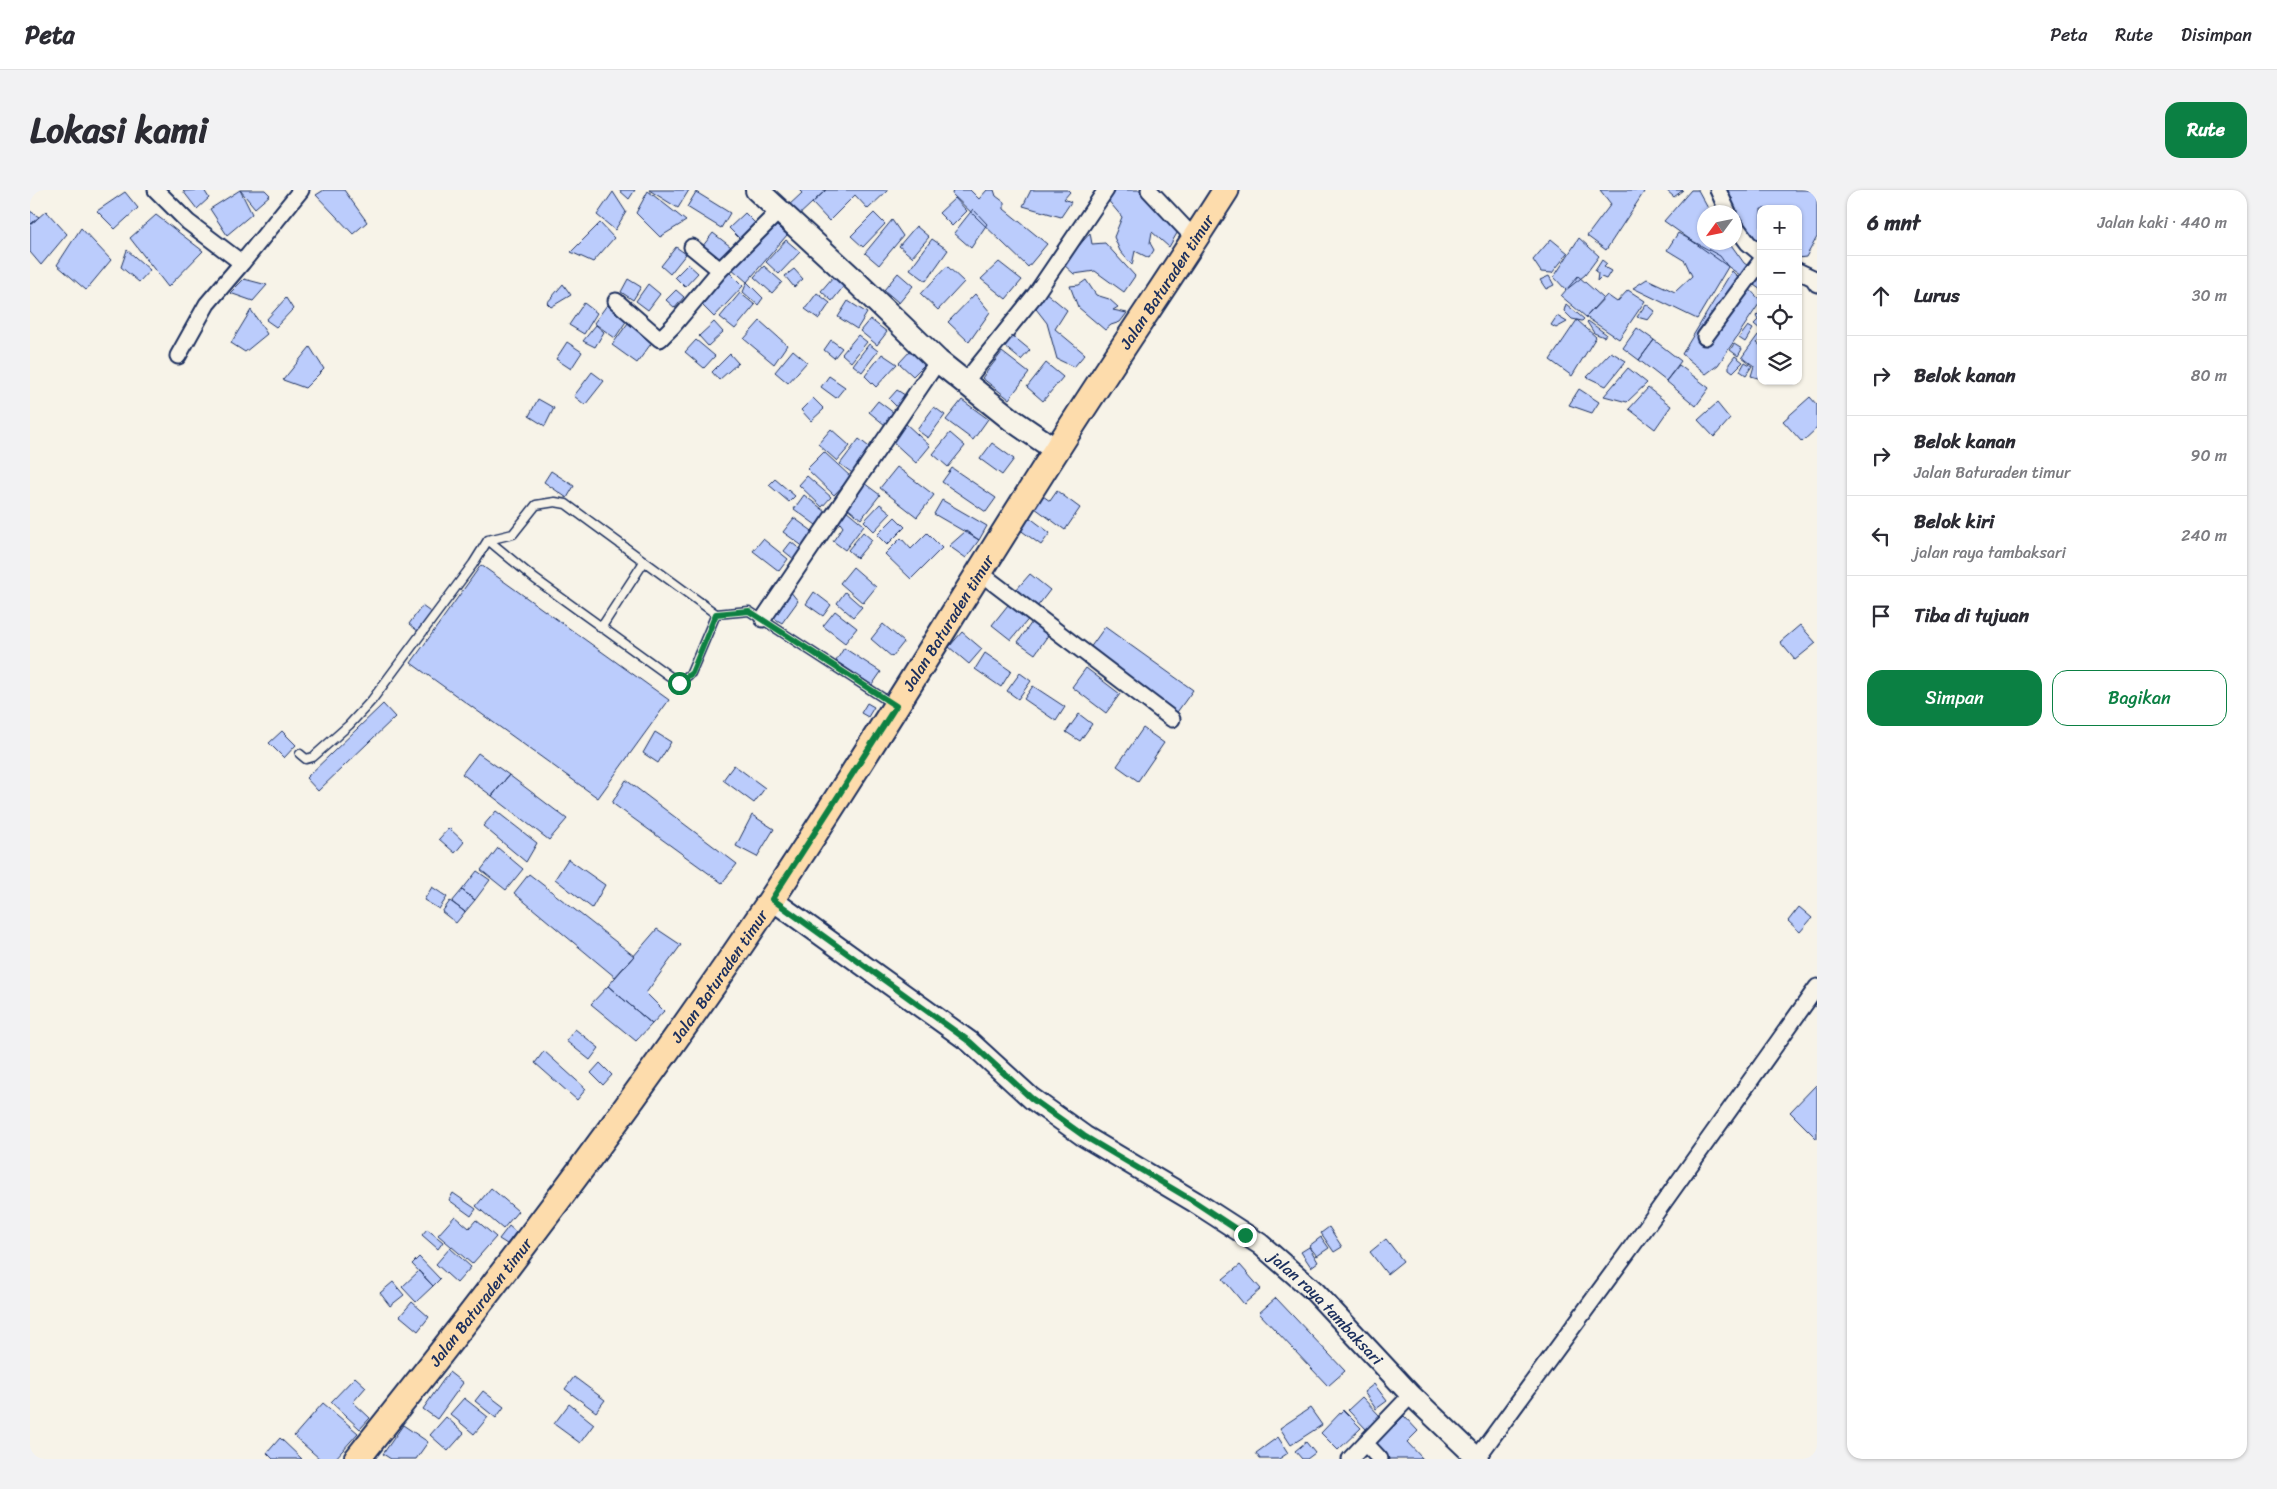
<!DOCTYPE html>
<html lang="id">
<head>
<meta charset="utf-8">
<style>
  :root { --surface:#fff; --page:#f2f2f3; --text:#2b2b33; --muted:#7c7c81; --line:#e1e1e2; --accent:#0b8043 }
  body { margin:0; font-family:Sriracha,sans-serif; background:var(--page); color:var(--text) }
  .controls { position:absolute; right:15px; top:15px; display:grid; overflow:hidden; border-radius:10px; box-shadow:0 1px 4px #0004 }
  .controls button { width:45px; height:45px; display:grid; place-items:center; padding:0; border:0; border-bottom:1px solid var(--line); background:var(--surface); color:var(--text); font:25px sans-serif }
  .compass { position:absolute; left:1667px; top:15px; width:45px; height:45px; border-radius:50%; background:var(--surface); box-shadow:0 1px 4px #0004; rotate:237deg }
  .stop { position:absolute; width:15px; height:15px; margin:-11px; border:4px solid #0b8043; border-radius:50%; background:#fff }
  .stop.end { background:#0b8043; border-color:#fff; box-shadow:0 1px 5px #0008 }
  .list { margin:0; padding:0; list-style:none }
  h2 { display:flex; justify-content:space-between; align-items:center; height:65px; margin:0; padding:0 20px; font-size:21px }
  h2 small { font-size:16px; font-weight:400; color:var(--muted) }
  .list li { display:grid; grid-template-columns:32px 1fr auto; gap:15px; align-items:center; box-sizing:border-box; height:80px; padding:0 20px; border-top:1px solid var(--line) }
  .list b { display:block; font-size:19px; white-space:nowrap }
  .list p { margin:0; font-size:16px; white-space:nowrap; color:var(--muted) }
  .list em { font-size:16px; font-style:normal; color:var(--muted) }
  .actions { display:flex; gap:10px; padding:15px 20px }
  .actions a { flex:1; padding:11px 0; border:1px solid var(--accent); border-radius:15px; text-align:center; font-size:18px; color:var(--accent) }
  .actions .main { background:var(--accent); color:#fff }
  .icon { flex:none; width:28px; height:28px; fill:none; stroke:currentColor; stroke-width:2; stroke-linecap:round; stroke-linejoin:round }
  .map { position:relative; flex:none; width:1787px; height:1269px; overflow:hidden; border-radius:15px }
  header { display:flex; align-items:center; gap:30px; box-sizing:border-box; height:70px; padding:0 25px; background:var(--surface); border-bottom:1px solid var(--line) }
  header strong { font-size:24px }
  nav { display:flex; gap:28px; margin-inline-start:auto; font-size:18px }
  .intro { display:flex; align-items:center; justify-content:space-between; box-sizing:border-box; height:120px; padding:0 30px }
  h1 { margin:0; font-size:35px }
  .button { padding:12px 22px; border-radius:15px; background:var(--accent); color:#fff; font-size:18px; font-weight:700 }
  main { display:flex; gap:30px; padding:0 30px }
  aside { flex:1; background:var(--surface); border-radius:15px; box-shadow:0 1px 4px #0004 }
  .map>svg:first-child { display:block }
</style>
</head>
<body>
<header>
<strong>Peta</strong>
<nav><a>Peta</a><a>Rute</a><a>Disimpan</a></nav>
</header>
<div class="intro"><h1>Lokasi kami</h1><a class="button">Rute</a></div>
<main>
<div class="map">
<svg width="1787" height="1269" viewBox="0 0 1787 1269">
  <rect width="100%" height="100%" fill="#f7f3e8"/>
  <filter id="ink" filterUnits="userSpaceOnUse"><feTurbulence type="fractalNoise" baseFrequency=".02" numOctaves="2"/><feDisplacementMap in="SourceGraphic" scale="10" xChannelSelector="R" yChannelSelector="G"/><feConvolveMatrix kernelMatrix="1 2 1 2 8 2 1 2 1" color-interpolation-filters="sRGB"/></filter>
  <g filter="url(#ink)">
    <path fill="#bbccfc" stroke="#1b2f5e" d="M174 0 179 8 167 19 153 1Z
      M210 0H235L240 5 225 18Z
      M210 0 222 24 197 45 180 19Z
      M294 0H314L337 32 323 44 286 5Z
      M589 0H605L599 9Z
      M619 0H659L648 18Z
      M769 0H796L767 27 757 17 772 3Z
      M796 0H858L838 19 825 5 799 31 782 13Z
      M923 0H940L949 9 957 0H964L966 6 974 12V19L1017 54 998 77 922 4Z
      M1001 0H1038L1040 2 1034 9 1041 12 1031 27 993 16Z
      M1083 0H1112L1150 38 1139 57 1122 42 1120 53 1124 60 1119 68 1105 61 1102 75 1090 61 1084 47 1092 27 1077 9Z
      M1570 0H1611L1614 2 1576 60 1557 46 1581 14Z
      M1636 0H1653L1644 7Z
      M1661 0H1668L1680 22H1674V52H1699L1714 73 1731 85V100L1634 31Z
      M1691 0H1784L1787 2V47L1776 67 1768 68V19H1731V57L1704 31V22H1695L1703 9Z
      M618 1 656 31 630 47 606 23Z
      M95 2 108 18 85 39 67 21Z
      M583 2 596 22 585 40 567 25Z
      M666 2 700 23 691 38 657 17Z
      M925 8 937 21 922 36 909 23Z
      M943 19 957 34 941 58 924 43Z
      M0 21 9 27 0 35Z
      M16 21 37 44 11 75 0 62V35Z
      M715 23 728 36 712 51 699 38Z
      M844 23 855 34 833 57 821 46Z
      M126 25 173 61 138 97 100 48Z
      M862 30 873 46 849 75 835 63Z
      M741 31 757 45 717 92 701 78Z
      M570 33 584 48 563 72 541 62Z
      M886 36 899 47 882 67 869 56Z
      M51 38 81 70 56 100 27 75Z
      M683 43 705 60 694 74 672 57Z
      M1060 43 1062 54 1075 53 1105 86 1094 102 1065 81 1044 84 1033 74Z
      M1648 43 1690 66 1698 77 1667 129 1603 98 1617 89 1645 102 1662 86 1655 71 1637 60Z
      M1549 48 1569 66 1555 85 1536 100 1524 87Z
      M902 49 918 60 896 91 880 79Z
      M1521 49 1538 63 1522 83 1511 82 1503 70Z
      M756 50 770 62 749 84 736 72Z
      M646 57 656 64 640 84 631 76Z
      M97 60 120 80 109 92 91 77Z
      M1572 70 1577 74 1574 77 1581 81 1576 89 1571 87 1567 91 1568 83 1565 81Z
      M969 72 992 90 976 109 951 89Z
      M658 74 668 83 655 97 645 87Z
      M734 76 752 92 742 103 724 87Z
      M917 76 934 92 908 120 891 104Z
      M764 79 773 89 764 97 755 86Z
      M697 80 713 96 684 127 668 111Z
      M1702 81 1731 111 1688 175 1676 184 1652 164Z
      M868 83 883 96 869 113 854 100Z
      M1519 86 1524 95 1516 99 1510 90Z
      M1548 86 1573 108 1556 127 1531 106Z
      M803 87 814 96 802 111 791 101Z
      M214 89 237 95 223 111 200 103Z
      M598 89 611 97 603 110 591 102Z
      M1056 90 1066 105 1079 109 1088 117 1083 120 1097 123 1090 132 1081 135 1075 140 1048 117 1040 96 1049 95Z
      M717 92 733 108 728 115 713 102Z
      M533 94 541 105 521 117 517 113Z
      M618 94 630 104 618 120 606 111Z
      M646 100 654 107 645 118 636 110Z
      M1598 100 1615 111 1589 149 1556 127 1577 105 1587 112Z
      M1015 102 1037 120 1025 139 1055 164 1044 177 1027 169 1017 133 1003 115Z
      M710 103 725 115 705 139 690 127Z
      M787 103 800 113 789 129 775 119Z
      M945 104 960 122 939 152 918 132Z
      M256 108 263 119 246 137 236 130Z
      M818 111 837 123 827 139 808 127Z
      M554 113 567 123 554 144 539 135Z
      M1536 114 1554 129 1552 131 1542 129 1534 121Z
      M1616 114 1625 121 1618 130 1607 127Z
      M577 115 597 130 585 148 564 133Z
      M221 120 237 144 215 162 201 153Z
      M1731 121V140L1724 134 1728 130 1726 126Z
      M1527 126 1537 132 1526 138 1521 135Z
      M840 129 857 142 847 155 830 141Z
      M1547 130 1566 147 1542 186 1520 170Z
      M730 131 757 155 744 174 714 149Z
      M1558 131 1576 144 1574 147 1564 143 1557 132Z
      M684 132 693 142 678 156 669 146Z
      M598 133 623 151 607 173 582 155Z
      M566 135 574 142 565 157 553 151Z
      M1718 136 1723 139 1715 152 1709 148Z
      M1607 138 1624 150 1609 170 1593 158Z
      M828 145 837 152 821 172 812 164Z
      M1728 145 1731 147 1727 153 1731 156V184L1728 188 1721 186 1724 176 1712 167Z
      M983 146 1000 160 991 170 974 156Z
      M666 150 685 166 674 178 655 162Z
      M801 150 812 158 804 168 794 160Z
      M1624 150 1651 171 1636 191 1609 170Z
      M537 152 552 162 541 179 526 169Z
      M839 154 848 161 832 182 823 175Z
      M1704 154 1712 159 1708 166 1700 160Z
      M280 157 294 179 275 198 253 190Z
      M763 160 777 172 758 193 745 182Z
      M881 160 895 174 883 186 869 173Z
      M972 162 999 183 979 209 952 188Z
      M1581 162 1596 171 1576 196 1557 187Z
      M700 164 708 173 689 190 682 182Z
      M852 164 867 174 846 197 835 186Z
      M1705 166 1713 172 1703 182 1699 179V174Z
      M1715 172 1722 176 1716 185 1710 181Z
      M1016 173 1033 187 1013 211 997 197Z
      M1649 175 1679 198 1666 216 1636 191Z
      M1598 178 1617 193 1597 212 1574 206Z
      M562 182 574 191 555 215 544 206Z
      M799 186 815 197 806 208 791 197Z
      M1618 198 1641 216 1625 239 1599 219Z
      M1549 199 1569 212 1562 223 1539 215Z
      M867 200 878 207 870 220 859 209Z
      M1780 207 1787 215V238L1772 252 1753 231Z
      M783 208 794 219 781 231 771 220Z
      M508 209 524 218 515 236 499 226Z
      M932 210 958 229 943 250 916 230Z
      M848 211 864 223 855 235 839 222Z
      M1687 213 1700 229 1684 247 1668 230Z
      M904 217 915 225 898 248 887 240Z
      M875 233 900 256 886 273 861 250Z
      M801 239 820 256 807 271 788 254Z
      M920 243 935 256 918 277 903 264Z
      M829 249 843 260 825 285 810 274Z
      M962 253 984 269 972 285 950 269Z
      M794 262 821 287 804 305 777 279Z
      M867 277 904 305 887 327 850 298Z
      M922 278 966 308 956 322 912 292Z
      M521 281 544 296 537 308 514 292Z
      M777 286 801 307 792 317 769 295Z
      M745 289 765 306 759 312 739 295Z
      M834 293 850 305 831 329 816 317Z
      M1027 301 1050 318 1035 340 1005 318 1013 306 1020 311Z
      M774 305 796 322 786 335 764 319Z
      M912 310 957 336 949 350 904 324Z
      M850 314 861 323 844 341 834 331Z
      M816 320 834 335 815 360 803 351 813 337 808 330Z
      M865 327 875 337 857 355 847 345Z
      M999 327 1020 343 1011 355 989 339Z
      M764 328 785 343 774 357 753 342Z
      M936 341 949 350 936 368 919 356Z
      M833 342 842 350 827 368 818 360Z
      M897 343 912 358 881 389 855 364 871 348 881 359Z
      M733 349 758 369 749 381 723 361Z
      M761 352 772 361 765 370 754 361Z
      M451 375 639 510 568 608 381 473Z
      M823 377 846 397 833 413 810 393Z
      M1000 384 1020 400 1007 417 986 400Z
      M760 401 768 411 752 433 742 427Z
      M784 402 801 415 793 426 776 414Z
      M815 402 832 417 823 427 807 413Z
      M982 410 1001 426 981 450 962 435Z
      M392 416 403 424 389 442 379 434Z
      M805 421 827 438 815 453 793 436Z
      M1004 429 1021 441 1005 464 988 452Z
      M853 434 874 452 862 467 841 449Z
      M1770 435 1786 453 1765 470 1750 452Z
      M1075 437 1163 500 1145 525 1057 462Z
      M932 442 952 459 939 474 919 457Z
      M814 458 851 482 842 495 806 471Z
      M955 463 981 481 971 497 945 479Z
      M1056 478 1090 504 1076 523 1042 497Z
      M990 483 1001 491 988 509 977 501Z
      M1003 496 1035 517 1026 531 994 509Z
      M837 513 844 517 838 527 831 523Z
      M353 514 365 527 288 601 276 588Z
      M1049 524 1062 534 1050 551 1036 542Z
      M1113 538 1134 553 1108 591 1087 576Z
      M252 541 266 555 254 568 239 553Z
      M625 542 641 552 628 573 613 563Z
      M448 563 479 585 462 606 432 584Z
      M704 575 735 598 724 613 693 590Z
      M479 585 537 629 519 650 462 606Z
      M596 590 707 674 692 693 582 613Z
      M466 621 507 653 496 672 453 636Z
      M722 625 744 639 727 667 706 656Z
      M419 638 434 652 425 663 409 649Z
      M468 658 493 679 476 700 451 680Z
      M538 669 575 695 562 718 525 689Z
      M447 681 460 690 445 710 432 700Z
      M499 684 604 766 585 787 484 703Z
      M402 697 417 707 409 719 394 710Z
      M432 700 445 710 435 722 422 712Z
      M420 711 435 722 426 733 412 722Z
      M1769 717 1782 728 1770 742 1758 731Z
      M627 739 651 755 616 803 634 821 622 834 578 796Z
      M578 796 622 834 606 851 561 814Z
      M545 839 569 858 560 870 536 851Z
      M514 861 556 899 547 910 505 873Z
      M570 873 582 885 573 895 561 883Z
      M1786 895 1787 896V949L1760 922Z
      M461 998 488 1021 473 1039 446 1016Z
      M423 1003 446 1019 441 1026 419 1010Z
      M425 1026 439 1038 446 1030 466 1047 442 1074 408 1045Z
      M479 1036 486 1042 477 1054 469 1049Z
      M1299 1037 1312 1057 1304 1062 1291 1043Z
      M397 1039 413 1052 408 1059 392 1045Z
      M1291 1047 1299 1058 1287 1066 1279 1056Z
      M1356 1049 1373 1071 1357 1084 1340 1062Z
      M1279 1057 1288 1072 1281 1077 1271 1062Z
      M420 1058 441 1077 427 1093 406 1074Z
      M389 1067 410 1089 403 1096 382 1074Z
      M1210 1075 1231 1099 1214 1114 1193 1089Z
      M389 1081 403 1096 386 1112 372 1097Z
      M363 1092 374 1105 360 1116 350 1103Z
      M1246 1108 1315 1181 1298 1196 1229 1123Z
      M382 1112 399 1127 388 1141 370 1126Z
      M419 1182 433 1193 407 1229 393 1219Z
      M325 1187 336 1197 323 1212 340 1228 330 1239 301 1212Z
      M544 1187 575 1210 566 1222 535 1199Z
      M1344 1194 1357 1211 1346 1219 1334 1202Z
      M453 1201 474 1217 466 1228 445 1211Z
      M1332 1207 1350 1226 1337 1240 1318 1220Z
      M434 1208 458 1227 444 1244 420 1224Z
      M293 1213 328 1243 305 1269H290L264 1246Z
      M539 1214 564 1234 550 1253 524 1234Z
      M1280 1218 1292 1235 1261 1255 1250 1238Z
      M1313 1220 1331 1238 1308 1260 1291 1243Z
      M1374 1226 1388 1241 1377 1252 1393 1269H1355L1343 1256Z
      M416 1227 434 1243 418 1261 400 1245Z
      M373 1235 398 1252 386 1269H361L353 1264Z
      M1248 1247 1258 1263 1249 1269H1230L1226 1263Z
      M250 1248 272 1269H243L237 1263Z
      M1276 1252 1285 1263 1277 1269H1272L1265 1261Z"/>
    <g fill="none" stroke-linecap="round" stroke-linejoin="round">
      <g stroke="#1b2f5e" stroke-width="11">
        <path id="service" d="M458 350 505 389 649 493 661 483 686 424
          M571 438 614 372
          M270 564 276 569 283 567 319 535 342 510 443 374 458 350 483 344 506 315 525 312 536 314 686 424 719 421 864 515"/>
      </g>
      <g stroke="#1b2f5e" stroke-width="19">
        <path id="minor" d="M126 0 158 32 212 73 271 0
          M1119 0 1165 49
          M1688 0 1698 22
          M1704 34 1718 53 1731 64
          M662 57 690 80
          M1768 81 1783 88 1787 94
          M586 111 630 149 643 136 690 80 749 21
          M1675 147 1731 71
          M148 166 177 114 212 73
          M935 192 1005 105 1076 0
          M949 382 1142 529
          M733 429 908 171
          M1335 1253 1350 1269
          M1447 1268 1614 1040 1787 797
          M1320 1269 1381 1205"/>
      </g>
      <g stroke="#1b2f5e" stroke-width="24">
        <g id="tertiary">
          <path id="s1" d="M741 709 940 852 1001 908 1054 946 1165 1012 1230 1054 1285 1102 1381 1205 1448 1269"/>
        </g>
      </g>
      <g stroke="#1b2f5e" stroke-width="26">
        <path id="secondary" d="M727 0 820 86 908 171 982 230 1026 260"/>
      </g>
      <g stroke="#1b2f5e" stroke-width="29">
        <g id="primary">
          <path id="s2" d="M327 1269C472 1088 612 903 741 710 840 562 931 409 1027 259 1082 172 1141 87 1196 0"/>
        </g>
      </g>
      <use href="#service" stroke="#f7f3e8" stroke-width="8"/>
      <use href="#minor" stroke="#f7f3e8" stroke-width="15"/>
      <use href="#tertiary" stroke="#f7f3e8" stroke-width="20"/>
      <use href="#secondary" stroke="#f7f3e8" stroke-width="22"/>
      <use href="#primary" stroke="#fddcac" stroke-width="25"/>
    </g>
  </g>
  <g fill="none" stroke-linecap="round" stroke-linejoin="round" filter="url(#ink)">
    <path stroke="#0b8043" stroke-width="6" d="M649 493 662 483 686 424 719 421 866 516 742 709 940 852 1001 908 1054 946 1165 1012 1215 1045"/>
  </g>
  <g text-anchor="middle" dominant-baseline="central" stroke-width="4.5" stroke-linejoin="round" paint-order="stroke">
    <g font-size="16" fill="#1b2f5e" stroke="#f7f3e8">
      <text stroke="none"><textPath href="#s2" startOffset="1430">Jalan Baturaden timur</textPath></text>
      <text stroke="none"><textPath href="#s2" startOffset="1025">Jalan Baturaden timur</textPath></text>
      <text stroke="none"><textPath href="#s2" startOffset="604">Jalan Baturaden timur</textPath></text>
      <text stroke="none"><textPath href="#s2" startOffset="200">Jalan Baturaden timur</textPath></text>
      <text stroke="none"><textPath href="#s1" startOffset="692">jalan raya tambaksari</textPath></text>
    </g>
  </g>
</svg>
<div class="controls">
<button>+</button>
<button>−</button>
<button><svg class="icon" aria-label="locate" viewBox="0 0 24 24"><circle cx="12" cy="12" r="6"/><path d="M12 2v4M12 18v4M2 12h4M18 12h4"/></svg></button>
<button><svg class="icon" aria-label="layers" viewBox="0 0 24 24"><path d="M12 4l9 5-9 5-9-5zM3 14l9 5 9-5"/></svg></button>
</div>
<svg class="compass" viewBox="-18 -18 36 36"><path d="M0-13l5 13h-10z" fill="#e53935"/><path d="M0 13l5-13h-10z" fill="#7c7c81"/></svg>
<div class="stop" style="left:649px;top:493px"></div>
<div class="stop end" style="left:1215px;top:1045px"></div>
</div>
<aside>
<h2>6 mnt<small>Jalan kaki · 440 m</small></h2>
<ul class="list">
<li><svg class="icon" aria-label="ahead" viewBox="0 0 24 24"><path d="M12 20V5M6 11l6-6 6 6"/></svg><div><b>Lurus</b></div><em>30 m</em></li>
<li><svg class="icon" aria-label="right" viewBox="0 0 24 24"><path d="M7 20v-9h11M14 6l5 5-5 5"/></svg><div><b>Belok kanan</b></div><em>80 m</em></li>
<li><svg class="icon" aria-label="right" viewBox="0 0 24 24"><path d="M7 20v-9h11M14 6l5 5-5 5"/></svg><div><b>Belok kanan</b><p>Jalan Baturaden timur</p></div><em>90 m</em></li>
<li><svg class="icon" aria-label="left" viewBox="0 0 24 24"><path d="M17 20v-9H6M10 6l-5 5 5 5"/></svg><div><b>Belok kiri</b><p>jalan raya tambaksari</p></div><em>240 m</em></li>
<li><svg class="icon" aria-label="arrive" viewBox="0 0 24 24"><path d="M6 21V4h12l-3 4 3 4H6"/></svg><div><b>Tiba di tujuan</b></div></li>
</ul>
<div class="actions"><a class="main">Simpan</a><a>Bagikan</a></div>
</aside>
</main>
</body>
</html>
